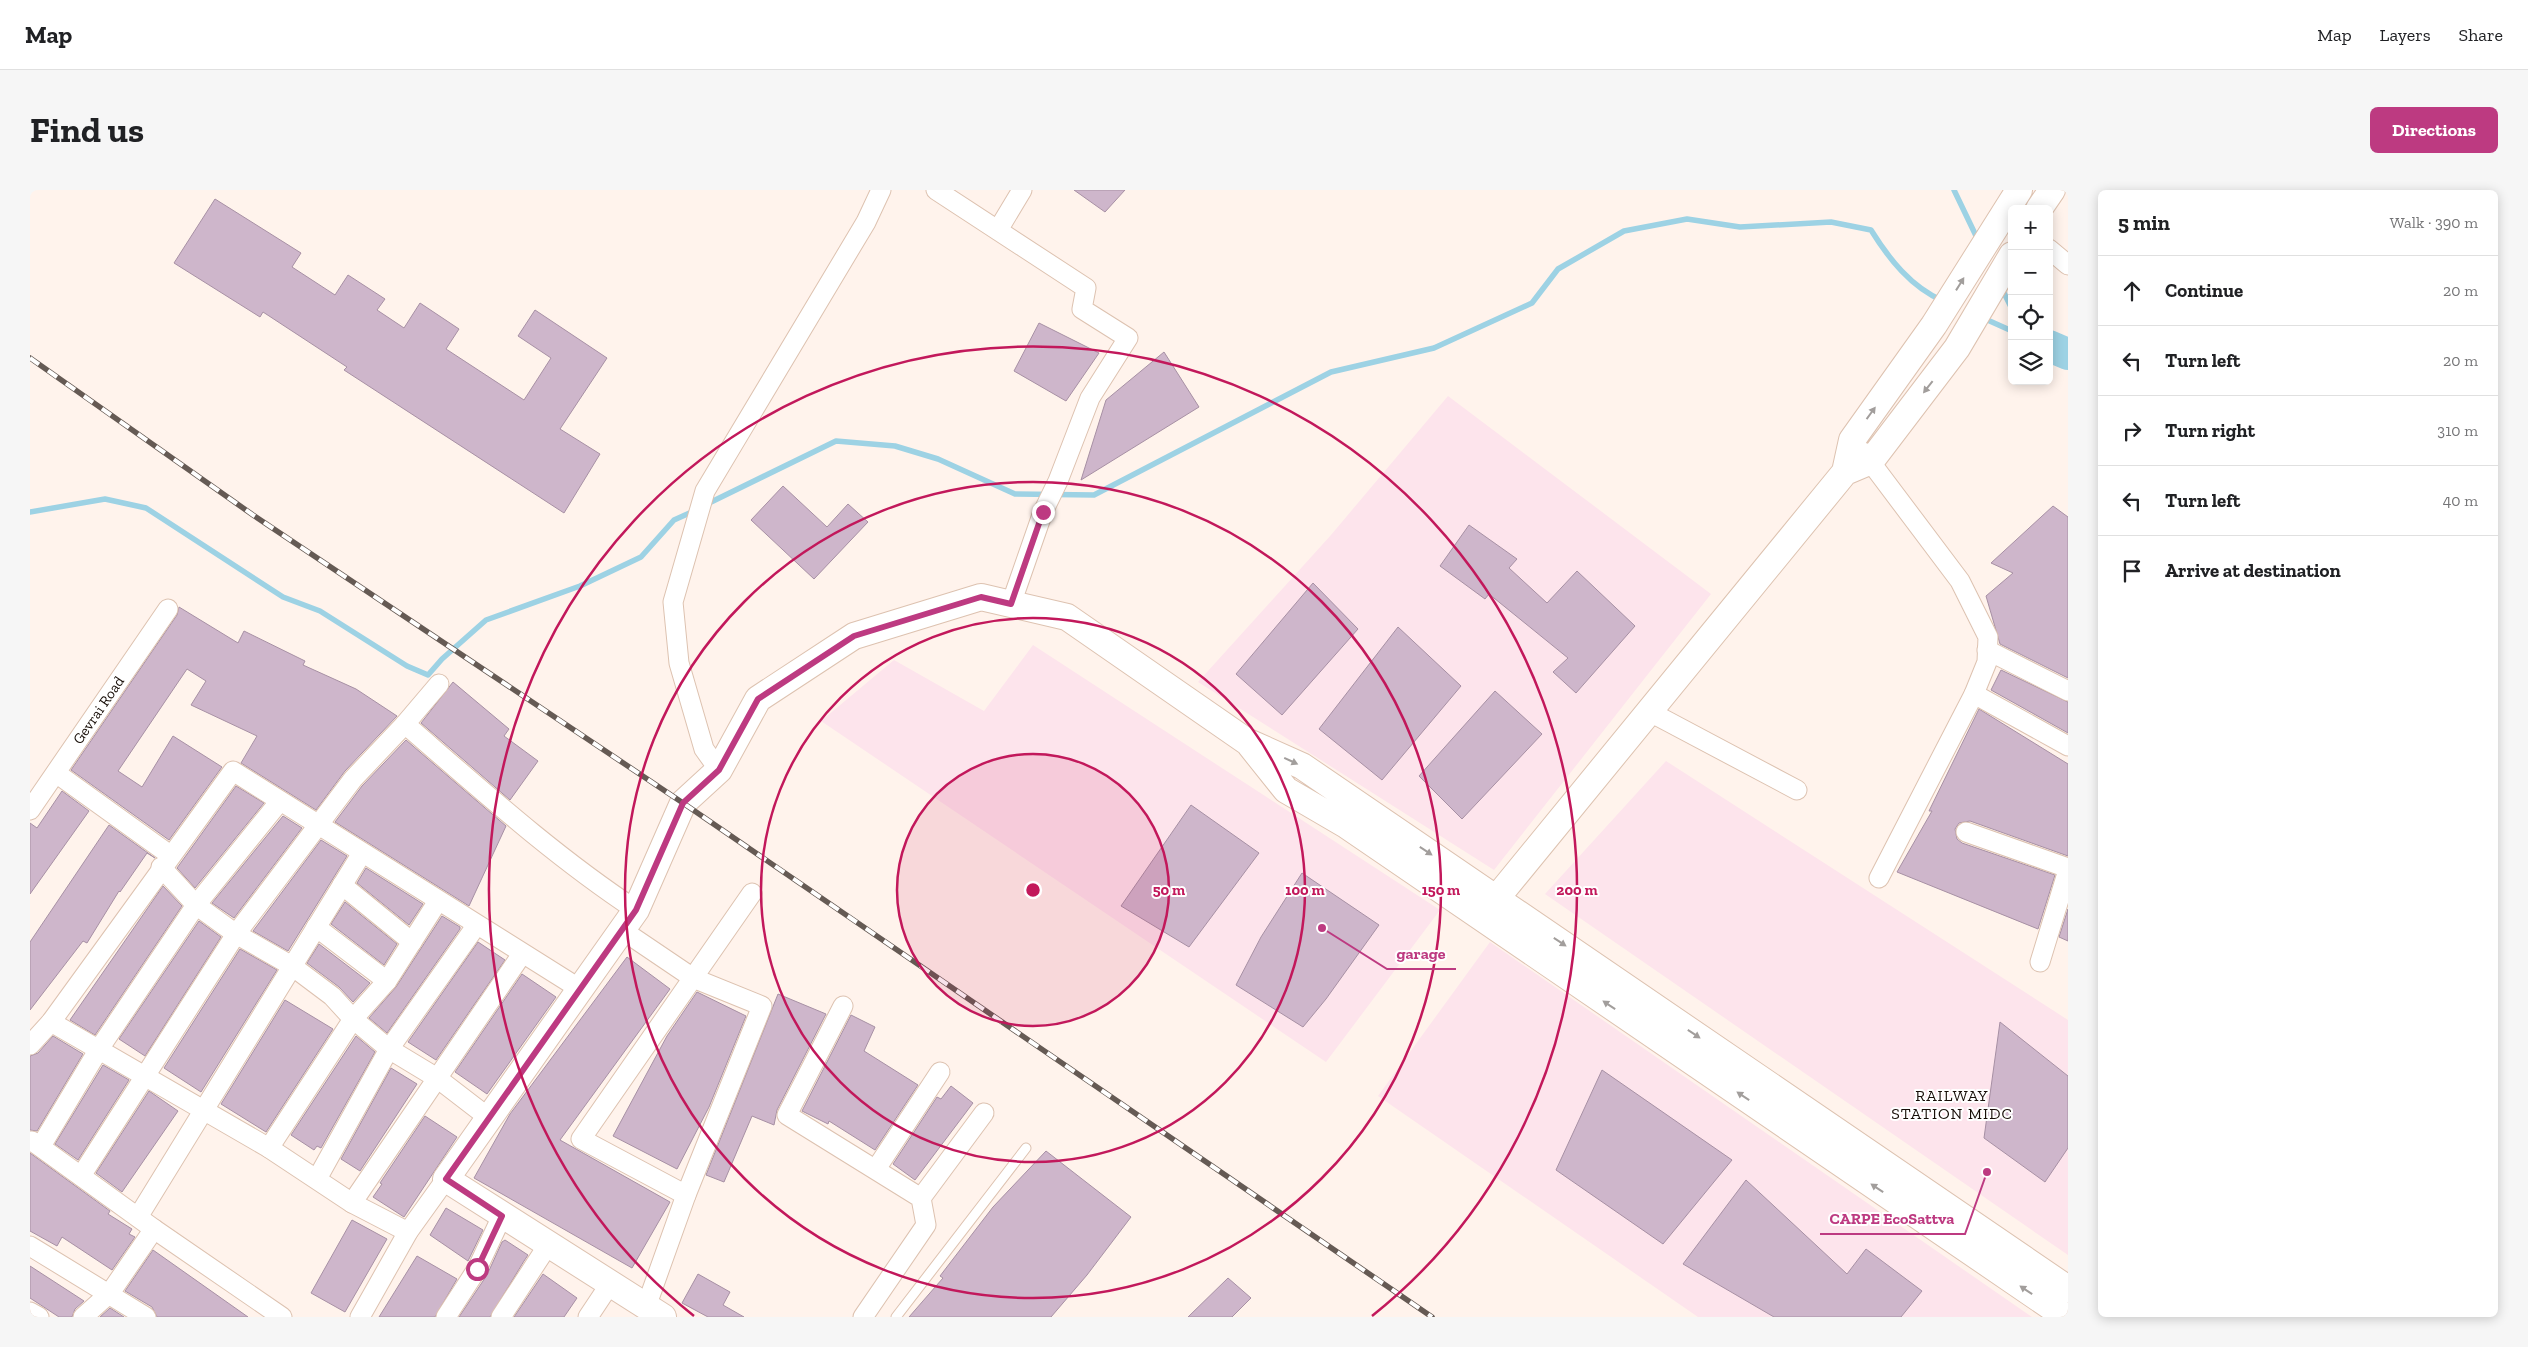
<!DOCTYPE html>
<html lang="en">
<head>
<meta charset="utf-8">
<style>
  :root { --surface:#fff; --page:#f6f6f6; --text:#202124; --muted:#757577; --line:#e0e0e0; --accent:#bd3a81 }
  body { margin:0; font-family:"Zilla Slab",serif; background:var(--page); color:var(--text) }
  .controls { position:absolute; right:15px; top:15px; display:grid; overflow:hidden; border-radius:8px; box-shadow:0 2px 12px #0003 }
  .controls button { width:45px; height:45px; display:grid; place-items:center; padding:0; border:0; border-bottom:1px solid var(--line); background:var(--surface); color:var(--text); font:25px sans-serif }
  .stop { position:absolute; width:15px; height:15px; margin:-11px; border:4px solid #bd3a81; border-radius:50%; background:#fff }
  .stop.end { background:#bd3a81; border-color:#fff; box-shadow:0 1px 5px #0008 }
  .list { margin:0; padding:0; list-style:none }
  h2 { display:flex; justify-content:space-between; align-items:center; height:65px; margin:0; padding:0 20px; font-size:21px }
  h2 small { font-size:16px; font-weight:400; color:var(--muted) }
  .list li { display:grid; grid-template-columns:32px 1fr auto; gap:15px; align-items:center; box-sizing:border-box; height:70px; padding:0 20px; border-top:1px solid var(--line) }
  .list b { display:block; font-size:19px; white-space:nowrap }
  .list em { font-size:16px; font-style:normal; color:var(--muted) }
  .icon { flex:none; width:28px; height:28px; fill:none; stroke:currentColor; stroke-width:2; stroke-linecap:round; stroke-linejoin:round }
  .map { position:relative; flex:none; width:2038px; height:1127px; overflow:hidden; border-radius:8px }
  header { display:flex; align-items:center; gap:30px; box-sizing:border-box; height:70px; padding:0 25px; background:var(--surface); border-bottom:1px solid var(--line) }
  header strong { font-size:24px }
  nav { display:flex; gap:28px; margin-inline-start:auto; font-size:18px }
  .intro { display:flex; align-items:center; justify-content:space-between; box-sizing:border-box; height:120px; padding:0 30px }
  h1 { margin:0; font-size:35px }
  .button { padding:12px 22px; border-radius:8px; background:var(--accent); color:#fff; font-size:18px; font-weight:700 }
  main { display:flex; gap:30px; padding:0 30px }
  aside { flex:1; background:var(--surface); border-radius:8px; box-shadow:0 2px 12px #0003 }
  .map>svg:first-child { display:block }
</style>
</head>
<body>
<header>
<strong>Map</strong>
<nav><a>Map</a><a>Layers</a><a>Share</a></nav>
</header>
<div class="intro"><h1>Find us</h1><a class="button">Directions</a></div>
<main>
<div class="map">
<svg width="2038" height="1127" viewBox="0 0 2038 1127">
  <rect width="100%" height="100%" fill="#fff3ec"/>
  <path fill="#fde4ec" d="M1418 206 1681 404 1464 680 1168 492 1301 345Z
    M1003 455 1410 720 1296 872 791 531 864 470 954 521Z
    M1636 571 2038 830V1065L1515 704Z
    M1460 752 2002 1127H1668L1348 906Z"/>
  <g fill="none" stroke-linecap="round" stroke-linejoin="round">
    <path stroke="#9dd2e4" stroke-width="5.5" d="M1924 0 1948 50
      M1972 99 1982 119
      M1953 128 1982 141
      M675 315 806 251 865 256 908 269 985 304 1064 305 1301 182 1404 158 1502 113 1528 79 1594 41 1657 29 1710 37 1801 32 1841 40C1859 69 1881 97 1913 111
      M0 322 75 309 116 318 253 407 290 421 377 476 398 485 412 469 456 430 550 396 611 367 644 330 664 321"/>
    <path stroke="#9dd2e4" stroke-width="32" d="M2019 156 2038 164"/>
  </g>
  <path fill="#ceb6cb" stroke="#a790a4" d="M1044 0H1095L1075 22Z
    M185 9 271 63 262 77 305 105 318 85 355 109 347 120 374 138 390 113 429 139 416 159 494 210 521 168 488 146 505 120 577 168 530 239 570 264 534 323 314 180 317 177 233 122 230 127 144 73Z
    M1009 133 1069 163 1036 211 984 181Z
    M1134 162 1169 217 1051 290 1076 210Z
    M753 296 797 337 818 314 838 332 784 389 721 330Z
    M2023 316 2038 327V488L1970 454 1956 406 1983 383 1961 373Z
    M1439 335 1487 369 1479 378 1517 413 1547 381 1605 436 1546 503 1523 482 1538 468 1459 404 1455 409 1410 376Z
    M1283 393 1328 439 1252 525 1206 484Z
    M149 417 208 453 214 441 275 471 273 475 326 499 367 526 315 581 286 620 211 573 227 546 161 515 176 491 157 479 88 581 112 597 143 546 192 577 139 650 41 580 147 425Z
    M1368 437 1431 496 1352 590 1289 539Z
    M1971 480 2038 512V543L1961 500Z
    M423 492 479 539 474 546 508 571 480 610 391 533Z
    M1465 501 1512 544 1432 629 1389 586Z
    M1949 519 2038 574V666L1940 631 1929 633 1925 639 1927 649 1932 653 2025 685 2008 739 1867 682 1902 621H1899Z
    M376 550 476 636 439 716 305 632 332 596Z
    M206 596 234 613 165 698 147 678Z
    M32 601 59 621 0 704V633L7 638Z
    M1161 615 1229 663 1159 757 1091 716Z
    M253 626 272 638 204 728 182 713Z
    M79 635 125 668 117 663 90 702 89 701 57 753 53 751 0 820V752Z
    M291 650 317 666 258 761 223 741Z
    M336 678 393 714 379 735 327 693Z
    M1272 683 1349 735 1296 809 1273 837 1206 795 1231 747Z
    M133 696 152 716 65 845 40 830Z
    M315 712 367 754 354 775 301 734Z
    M2038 719V751L2029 747Z
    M412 726 430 737V739L357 843 339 828 366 797Z
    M169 731 191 747 115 866 89 849Z
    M448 752 475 770 406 870 378 852Z
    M289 754 340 793 323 812 309 797 277 773Z
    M210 759 247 780 171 902 134 878Z
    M597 767 640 799 530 950 640 1012 602 1078 444 988 480 924Z
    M492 784 526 807 457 904 425 882Z
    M667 802 716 826 679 917 647 979 583 946 637 846Z
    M748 804 796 824 747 920 744 935 722 926 694 992 676 985Z
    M255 810 303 839 236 942 191 914Z
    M821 825 845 837 834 861 888 895 845 960 799 931 798 934 772 921Z
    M1970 832 2038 886V958L2015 992 1954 948Z
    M23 846 53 864 7 941 0 940V866L8 863Z
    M326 846 345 862 291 958 287 956 284 960 261 945Z
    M73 875 99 890 48 970 25 954Z
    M361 878 387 894 330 981 311 969Z
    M1572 880 1702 970 1633 1054 1526 980Z
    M921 896 943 913 885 990 863 974 907 907 911 909Z
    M119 901 148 921 92 1002 66 983Z
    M395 926 427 947 374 1027 343 1007 352 994 350 993Z
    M1016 961 1101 1027 1057 1085 1021 1127H879L913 1088 910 1086 963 1017Z
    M0 963 80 1021 78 1024 102 1039 99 1044 105 1047 82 1080 32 1047 27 1056 0 1041Z
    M1716 990 1817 1084 1836 1059 1892 1101 1871 1127H1744L1653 1074Z
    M416 1018 453 1040 438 1071 400 1045Z
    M322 1030 357 1049 315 1122 281 1103Z
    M475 1050 498 1065 494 1071 460 1127H429L457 1085 472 1052Z
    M123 1060 218 1127H127L122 1117 95 1101Z
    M387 1066 427 1089 405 1127H349Z
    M0 1076 54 1111 45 1119 42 1127H29L0 1108Z
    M513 1084 547 1108 534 1127H484Z
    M668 1084 700 1102 693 1115 714 1127H678L652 1113Z
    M1198 1088 1221 1108 1202 1127H1158Z
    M80 1118 94 1127H70Z"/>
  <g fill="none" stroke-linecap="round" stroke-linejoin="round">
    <g stroke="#ddc2b0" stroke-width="11">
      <path id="lane" d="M866 1127 996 958"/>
    </g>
    <g stroke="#ddc2b0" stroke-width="21">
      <g id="street">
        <path d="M906 0 1056 98 1052 119 1098 148 1060 208 1028 291 1013 322 981 414"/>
        <path d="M968 40 992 0"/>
        <path d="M2019 59 2038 75"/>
        <path d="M1833 262 1930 391 1958 447 1957 472 1944 504 1849 688"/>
        <path d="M1957 460 2038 501"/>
        <path d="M1944 504 2038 556"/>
        <path d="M1620 522 1767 600"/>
        <path d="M375 534 409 494"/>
        <path d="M689 580 674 559 649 473 643 412 675 301 836 32 851 0"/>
        <path d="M26 583 140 665"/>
        <path id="s1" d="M0 620 138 419"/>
        <path d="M1936 642 2038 678"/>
        <path d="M131 677 166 715 206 744 262 776 302 806 323 829 359 859 407 888 459 928"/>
        <path d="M312 695 382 752"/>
        <path d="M286 737 357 791"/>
        <path d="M592 740 663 788 732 816 656 1005 616 1117"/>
        <path d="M2010 772 2038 680"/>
        <path d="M813 816 757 925 891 1008 896 1035 833 1127"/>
        <path d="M21 832 239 958 322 1013 378 1042"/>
        <path d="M0 855 21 832 203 581 550 799"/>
        <path d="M2 951 124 1039 252 1127"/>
        <path d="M11 956 69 859 166 715 250 611"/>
        <path d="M239 958 323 829 357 791 408 711"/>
        <path d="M846 979 910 882"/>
        <path d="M51 986 206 744 323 589 375 534C449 598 524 666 606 720"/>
        <path d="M287 989 359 859 446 736"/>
        <path d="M656 1005 551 949 722 703"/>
        <path d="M891 1008 954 923"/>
        <path d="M322 1013 492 764"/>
        <path d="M108 1027 332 663"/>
        <path d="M0 1056 116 1127"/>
        <path d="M0 1122 9 1127"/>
        <path d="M53 1127 80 1103 124 1039"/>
        <path d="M330 1127 378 1042 416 989"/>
        <path d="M416 1127 447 1079 472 1026"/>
        <path d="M471 1127 518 1055"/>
        <path d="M558 1127 580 1094"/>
      </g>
    </g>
    <g stroke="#ddc2b0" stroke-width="28">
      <path id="secondary" d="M2009 19 2022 0
        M1815 282 1841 271 1927 158 1982 65
        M1220 555 1256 600 1316 635 2036 1127
        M1456 721 1815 282 1822 250 1904 135 1989 0
        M633 1127 416 989 606 720 653 613 689 580 728 509 824 446 951 407 1037 427 1216 551 1272 576 2038 1099"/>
    </g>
    <use href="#lane" stroke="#fff" stroke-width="9"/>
    <use href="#street" stroke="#fff" stroke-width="19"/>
    <use href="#secondary" stroke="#fff" stroke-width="26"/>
    <g stroke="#655a54" stroke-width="5.5">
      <path id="rail" d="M0 168 223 325 653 613 1402 1127"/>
    </g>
    <use href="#rail" stroke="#fff" stroke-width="4" stroke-dasharray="11" stroke-linecap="butt"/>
  </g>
  <defs><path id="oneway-solid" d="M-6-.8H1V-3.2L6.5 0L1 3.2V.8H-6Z" transform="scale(1.25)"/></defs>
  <g fill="#a29e9c">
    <use href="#oneway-solid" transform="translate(1930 94) rotate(-58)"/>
    <use href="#oneway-solid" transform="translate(1898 197) rotate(128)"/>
    <use href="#oneway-solid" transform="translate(1841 223) rotate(-54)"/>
    <use href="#oneway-solid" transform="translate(1261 571) rotate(25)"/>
    <use href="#oneway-solid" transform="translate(1396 661) rotate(34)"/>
    <use href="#oneway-solid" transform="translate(1530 752) rotate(34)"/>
    <use href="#oneway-solid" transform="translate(1579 815) rotate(-146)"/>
    <use href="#oneway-solid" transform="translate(1664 844) rotate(34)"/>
    <use href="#oneway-solid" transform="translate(1713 906) rotate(-146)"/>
    <use href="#oneway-solid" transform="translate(1847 998) rotate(-146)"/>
    <use href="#oneway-solid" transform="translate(1996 1100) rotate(-146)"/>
  </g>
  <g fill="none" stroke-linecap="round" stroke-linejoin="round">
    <path stroke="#bd3a81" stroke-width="6" d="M447 1079 472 1026 416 989 606 720 653 613 689 580 728 509 824 446 951 407 981 414 1013 322"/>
  </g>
  <circle cx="1003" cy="700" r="136" fill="#c2185b" fill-opacity=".12"/>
  <g fill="none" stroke="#c2185b" stroke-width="2.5">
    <circle cx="1003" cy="700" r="136"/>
    <circle cx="1003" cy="700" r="272"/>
    <circle cx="1003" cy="700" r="408"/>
    <path d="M664 1126A544 544 0 1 1 1342 1126"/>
  </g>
  <g text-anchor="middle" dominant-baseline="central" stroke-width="4" stroke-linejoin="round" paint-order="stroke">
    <g font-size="15" fill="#170d07" stroke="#fff">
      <text stroke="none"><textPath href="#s1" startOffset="121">Gevrai Road</textPath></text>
    </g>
    <g font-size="16" letter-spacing="1" fill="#170d07" stroke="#fff">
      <text x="1922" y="905">RAILWAY<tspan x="1922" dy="18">STATION MIDC</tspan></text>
    </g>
  </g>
  <circle cx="1003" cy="700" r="8" fill="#c2185b" stroke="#fff" stroke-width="2.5"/>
  <g font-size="15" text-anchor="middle" font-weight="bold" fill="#c2185b" stroke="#fff" stroke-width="4" stroke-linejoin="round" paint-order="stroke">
    <text x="1139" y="705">50 m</text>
    <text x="1275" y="705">100 m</text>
    <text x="1411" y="705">150 m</text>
    <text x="1547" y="705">200 m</text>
  </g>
  <path fill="none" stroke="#bd3a81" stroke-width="2" d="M1292 738L1357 779H1426M1957 982L1935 1044H1790"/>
  <g fill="#bd3a81" stroke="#fff" stroke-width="2">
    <circle cx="1292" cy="738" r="5"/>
    <circle cx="1957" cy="982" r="5"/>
  </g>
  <g font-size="16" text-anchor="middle" font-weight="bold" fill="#bd3a81" stroke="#fff" stroke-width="4" stroke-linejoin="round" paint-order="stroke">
    <text x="1391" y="769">garage</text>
    <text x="1862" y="1034">CARPE EcoSattva</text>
  </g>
</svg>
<div class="controls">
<button>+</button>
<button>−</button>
<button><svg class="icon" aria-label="locate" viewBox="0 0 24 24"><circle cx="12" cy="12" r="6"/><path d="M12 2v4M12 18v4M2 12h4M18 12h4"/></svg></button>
<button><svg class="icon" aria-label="layers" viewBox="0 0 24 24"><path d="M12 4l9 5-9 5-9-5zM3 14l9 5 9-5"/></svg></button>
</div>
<div class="stop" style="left:447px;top:1079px"></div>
<div class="stop end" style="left:1013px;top:322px"></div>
</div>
<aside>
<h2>5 min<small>Walk · 390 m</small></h2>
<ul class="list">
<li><svg class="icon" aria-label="ahead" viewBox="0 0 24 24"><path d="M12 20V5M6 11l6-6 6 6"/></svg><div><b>Continue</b></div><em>20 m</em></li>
<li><svg class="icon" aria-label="left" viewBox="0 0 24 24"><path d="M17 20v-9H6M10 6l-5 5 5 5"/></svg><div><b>Turn left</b></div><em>20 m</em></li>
<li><svg class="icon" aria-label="right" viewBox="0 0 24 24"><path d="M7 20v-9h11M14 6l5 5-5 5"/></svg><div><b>Turn right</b></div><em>310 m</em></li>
<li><svg class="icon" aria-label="left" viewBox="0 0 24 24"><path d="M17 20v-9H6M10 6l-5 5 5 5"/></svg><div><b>Turn left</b></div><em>40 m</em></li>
<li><svg class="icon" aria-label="arrive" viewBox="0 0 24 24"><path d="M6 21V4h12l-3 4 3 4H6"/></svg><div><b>Arrive at destination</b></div></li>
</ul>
</aside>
</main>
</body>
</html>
